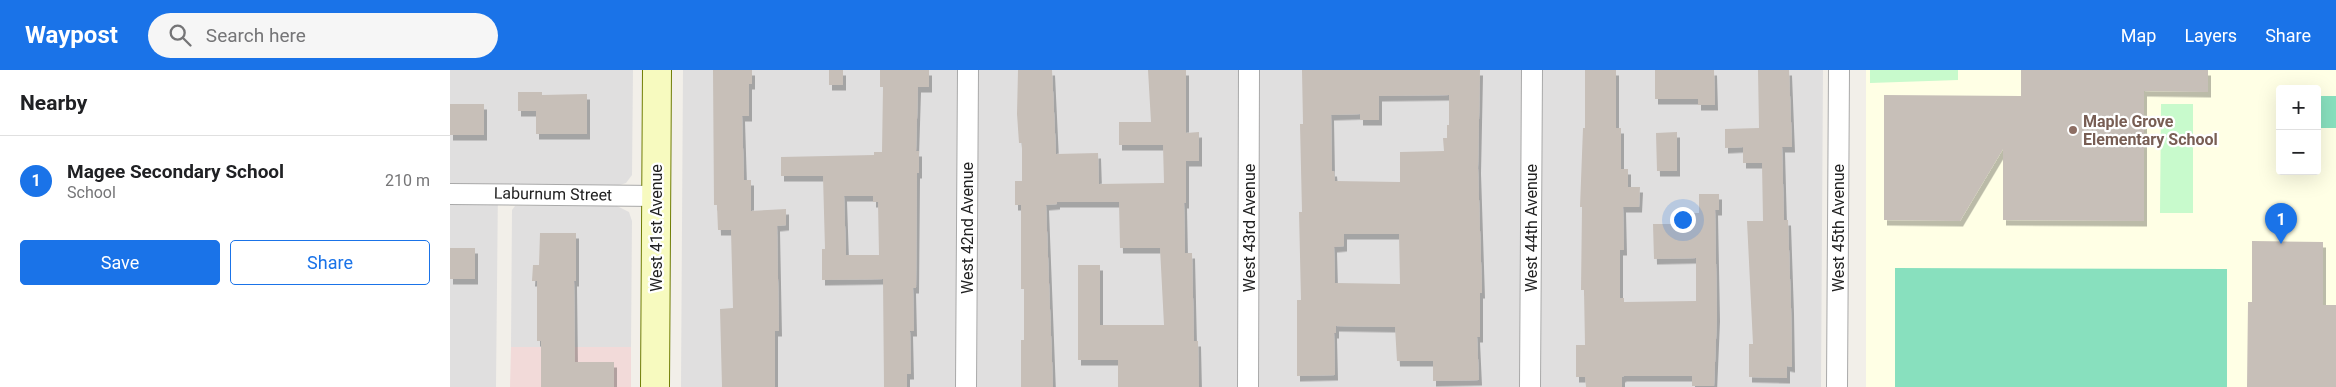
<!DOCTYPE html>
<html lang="en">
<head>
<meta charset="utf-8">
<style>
  :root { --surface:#fff; --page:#f6f6f6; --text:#202124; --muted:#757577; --line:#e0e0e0; --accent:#1a73e8 }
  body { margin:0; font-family:Roboto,sans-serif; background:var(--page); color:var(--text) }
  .controls { position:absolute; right:15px; top:15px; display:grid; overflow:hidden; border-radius:5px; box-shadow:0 5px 20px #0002 }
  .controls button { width:45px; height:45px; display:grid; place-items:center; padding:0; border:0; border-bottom:1px solid var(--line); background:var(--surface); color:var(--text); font:25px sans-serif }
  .you { position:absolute; left:1232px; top:149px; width:18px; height:18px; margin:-12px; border:4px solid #fff; border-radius:50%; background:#1a73e8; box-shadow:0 0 0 8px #1a73e833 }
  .badge { display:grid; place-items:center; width:32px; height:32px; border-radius:50%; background:var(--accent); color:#fff; font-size:16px; font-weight:700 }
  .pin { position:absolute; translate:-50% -41px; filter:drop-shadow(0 1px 2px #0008) }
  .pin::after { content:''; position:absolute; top:26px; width:18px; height:15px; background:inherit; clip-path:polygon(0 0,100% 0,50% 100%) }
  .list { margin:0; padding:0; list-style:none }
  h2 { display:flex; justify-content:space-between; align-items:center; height:65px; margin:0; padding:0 20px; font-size:21px }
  h2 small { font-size:16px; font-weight:400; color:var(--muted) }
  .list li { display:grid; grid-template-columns:32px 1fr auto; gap:15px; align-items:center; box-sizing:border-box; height:90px; padding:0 20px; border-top:1px solid var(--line) }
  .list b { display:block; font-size:19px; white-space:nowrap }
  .list p { margin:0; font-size:16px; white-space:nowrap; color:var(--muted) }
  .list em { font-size:16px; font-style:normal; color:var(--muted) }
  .actions { display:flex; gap:10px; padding:15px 20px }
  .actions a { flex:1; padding:11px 0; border:1px solid var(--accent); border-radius:5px; text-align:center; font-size:18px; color:var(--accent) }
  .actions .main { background:var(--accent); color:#fff }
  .icon { flex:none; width:28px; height:28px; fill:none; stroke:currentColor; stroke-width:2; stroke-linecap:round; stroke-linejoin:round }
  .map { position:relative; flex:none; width:1886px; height:317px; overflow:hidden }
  header { display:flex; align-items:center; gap:30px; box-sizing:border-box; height:70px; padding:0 25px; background:var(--accent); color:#fff }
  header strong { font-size:24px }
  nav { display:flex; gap:28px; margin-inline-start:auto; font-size:18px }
  .search { width:350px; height:45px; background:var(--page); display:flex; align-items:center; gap:12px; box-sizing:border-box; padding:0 18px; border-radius:28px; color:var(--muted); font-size:19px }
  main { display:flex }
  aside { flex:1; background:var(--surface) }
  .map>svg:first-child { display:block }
</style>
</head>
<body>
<header>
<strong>Waypost</strong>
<div class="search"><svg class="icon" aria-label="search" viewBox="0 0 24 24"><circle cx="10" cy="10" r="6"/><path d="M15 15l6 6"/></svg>Search here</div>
<nav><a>Map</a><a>Layers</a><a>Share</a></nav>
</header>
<main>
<aside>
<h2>Nearby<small></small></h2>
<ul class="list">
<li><span class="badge">1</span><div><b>Magee Secondary School</b><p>School</p></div><em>210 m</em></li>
</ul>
<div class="actions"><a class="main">Save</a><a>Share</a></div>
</aside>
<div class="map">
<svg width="1886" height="317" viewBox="0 0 1886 317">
  <defs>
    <filter id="shadow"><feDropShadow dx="3" dy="5.5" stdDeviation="0" flood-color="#0004"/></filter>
  </defs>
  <rect width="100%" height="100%" fill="#f2efe9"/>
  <path fill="#e0dfdf" d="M0 0H183L182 105 176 113 170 115H48L46 317H0Z
    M233 0H1373L1371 317H231Z
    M65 136H167L179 142 182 151 181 277H61L62 140Z"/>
  <path fill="#f2dad9" d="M61 277H181V317H60Z"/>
  <path fill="#ffffe5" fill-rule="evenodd" d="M1416 0H1886V317H1416ZM1830 19H1867V101H1830Z"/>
  <path fill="#c8facc" d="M1420 0H1508V10L1420 13Z
    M1711 34H1743V143H1710Z"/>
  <path fill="#88e0be" d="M1867 26H1886V58H1867Z
    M1445 198 1777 199V317H1445Z"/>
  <path fill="#c7bfb8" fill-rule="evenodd" filter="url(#shadow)" d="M263 0H302V14H299V46H292L294 110H301V141L336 139V155L327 156 329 261H325V317H272L270 239 283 238 281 160H268L267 135H264Z
    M379 0H393V15H379Z
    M430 0H479V17H468L466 81H469V103H467L466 218H463L464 261H460L461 304H457V317H434L433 209 372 210V179H375L373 106H331V87L424 85V82H432L433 17H430ZM394 126H423V132H428L429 185H396Z
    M568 0H602L606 84 648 83 649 114 714 113 713 75H669V52H701L698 0H736V63L749 62V91H736V133H734L735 183H742L744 271H748L749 317H668V290H628V195H650V255H714L710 178H670L669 132H607V134L596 135 603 317H571V270H574V219H571V135H565V111H572V73H569L567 44Z
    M852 0H1030L1028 98 1032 223H1030V267H1027L1029 310 983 311V291H947L945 257 886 256V263H884L885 305 847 306V230H851L849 142H852L850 54H853ZM999 25V55H997V68H993L994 81 950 82V112L885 111 884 101H882L881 45 910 44V50H929V26ZM894 164H949L950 214 885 213 884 177 894 176Z
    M1135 0H1166V58H1171V99H1178V117H1190L1189 137H1173L1174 180H1170V228H1174V232L1246 231V188L1204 189 1203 154H1244V143H1249V124H1269V140H1265L1267 246 1264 316H1242V306H1174L1172 307V317H1136L1135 307H1126V275H1135L1134 220H1131L1132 137H1130L1133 58H1135Z
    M1205 0H1264L1265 35H1248V29H1205Z
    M1308 0H1339L1342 77H1332L1334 150H1338L1341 238 1342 297 1337 296V308L1299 307V274H1303L1297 151H1313L1312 93H1293V77L1275 78V59L1309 58Z
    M1571 0H1758V22L1694 21V151L1553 150V79L1510 151 1434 150V25L1571 26Z
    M68 22H92V25L137 24V64H86V41H68Z
    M0 34H34V65H0Z
    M1227 62V101H1207L1206 63Z
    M90 163H126V211H124L125 292H164V317H91V271H87V211H82L83 195H89Z
    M1802 171 1873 172V235H1886V317H1797L1798 232H1802Z
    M0 178H25V209H0Z"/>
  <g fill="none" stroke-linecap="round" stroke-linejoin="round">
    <g stroke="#a9a9a9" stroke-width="22">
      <path id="street" d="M0 124 206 126
        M516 317 518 0
        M798 317 799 0
        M1080 317 1082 0
        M1387 317 1389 0"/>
    </g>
    <g stroke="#707d05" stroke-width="30">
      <path id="secondary" d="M205 317 207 0"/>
    </g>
    <use href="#street" stroke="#fff" stroke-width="20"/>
    <use href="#secondary" stroke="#f7fabf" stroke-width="28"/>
  </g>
  <circle fill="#8d6e63" stroke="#fff" stroke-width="2" cx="1623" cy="60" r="5"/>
  <g text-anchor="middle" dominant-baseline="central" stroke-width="4.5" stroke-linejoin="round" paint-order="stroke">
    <g font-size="16" font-weight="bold" fill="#785e54" stroke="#fff" text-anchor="start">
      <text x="1633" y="51">Maple Grove<tspan x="1633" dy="18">Elementary School</tspan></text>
    </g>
    <g font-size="16" fill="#222" stroke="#fff">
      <text transform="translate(103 124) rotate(1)">Laburnum Street</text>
      <text transform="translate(206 158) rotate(-90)">West 41st Avenue</text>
      <text transform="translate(517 158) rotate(-90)">West 42nd Avenue</text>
      <text transform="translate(799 158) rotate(-90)">West 43rd Avenue</text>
      <text transform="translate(1081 158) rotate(-90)">West 44th Avenue</text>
      <text transform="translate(1388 158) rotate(-90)">West 45th Avenue</text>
    </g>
  </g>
</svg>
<div class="controls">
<button>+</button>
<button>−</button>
</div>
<div class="you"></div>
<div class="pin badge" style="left:1831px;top:174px">1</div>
</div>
</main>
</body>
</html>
